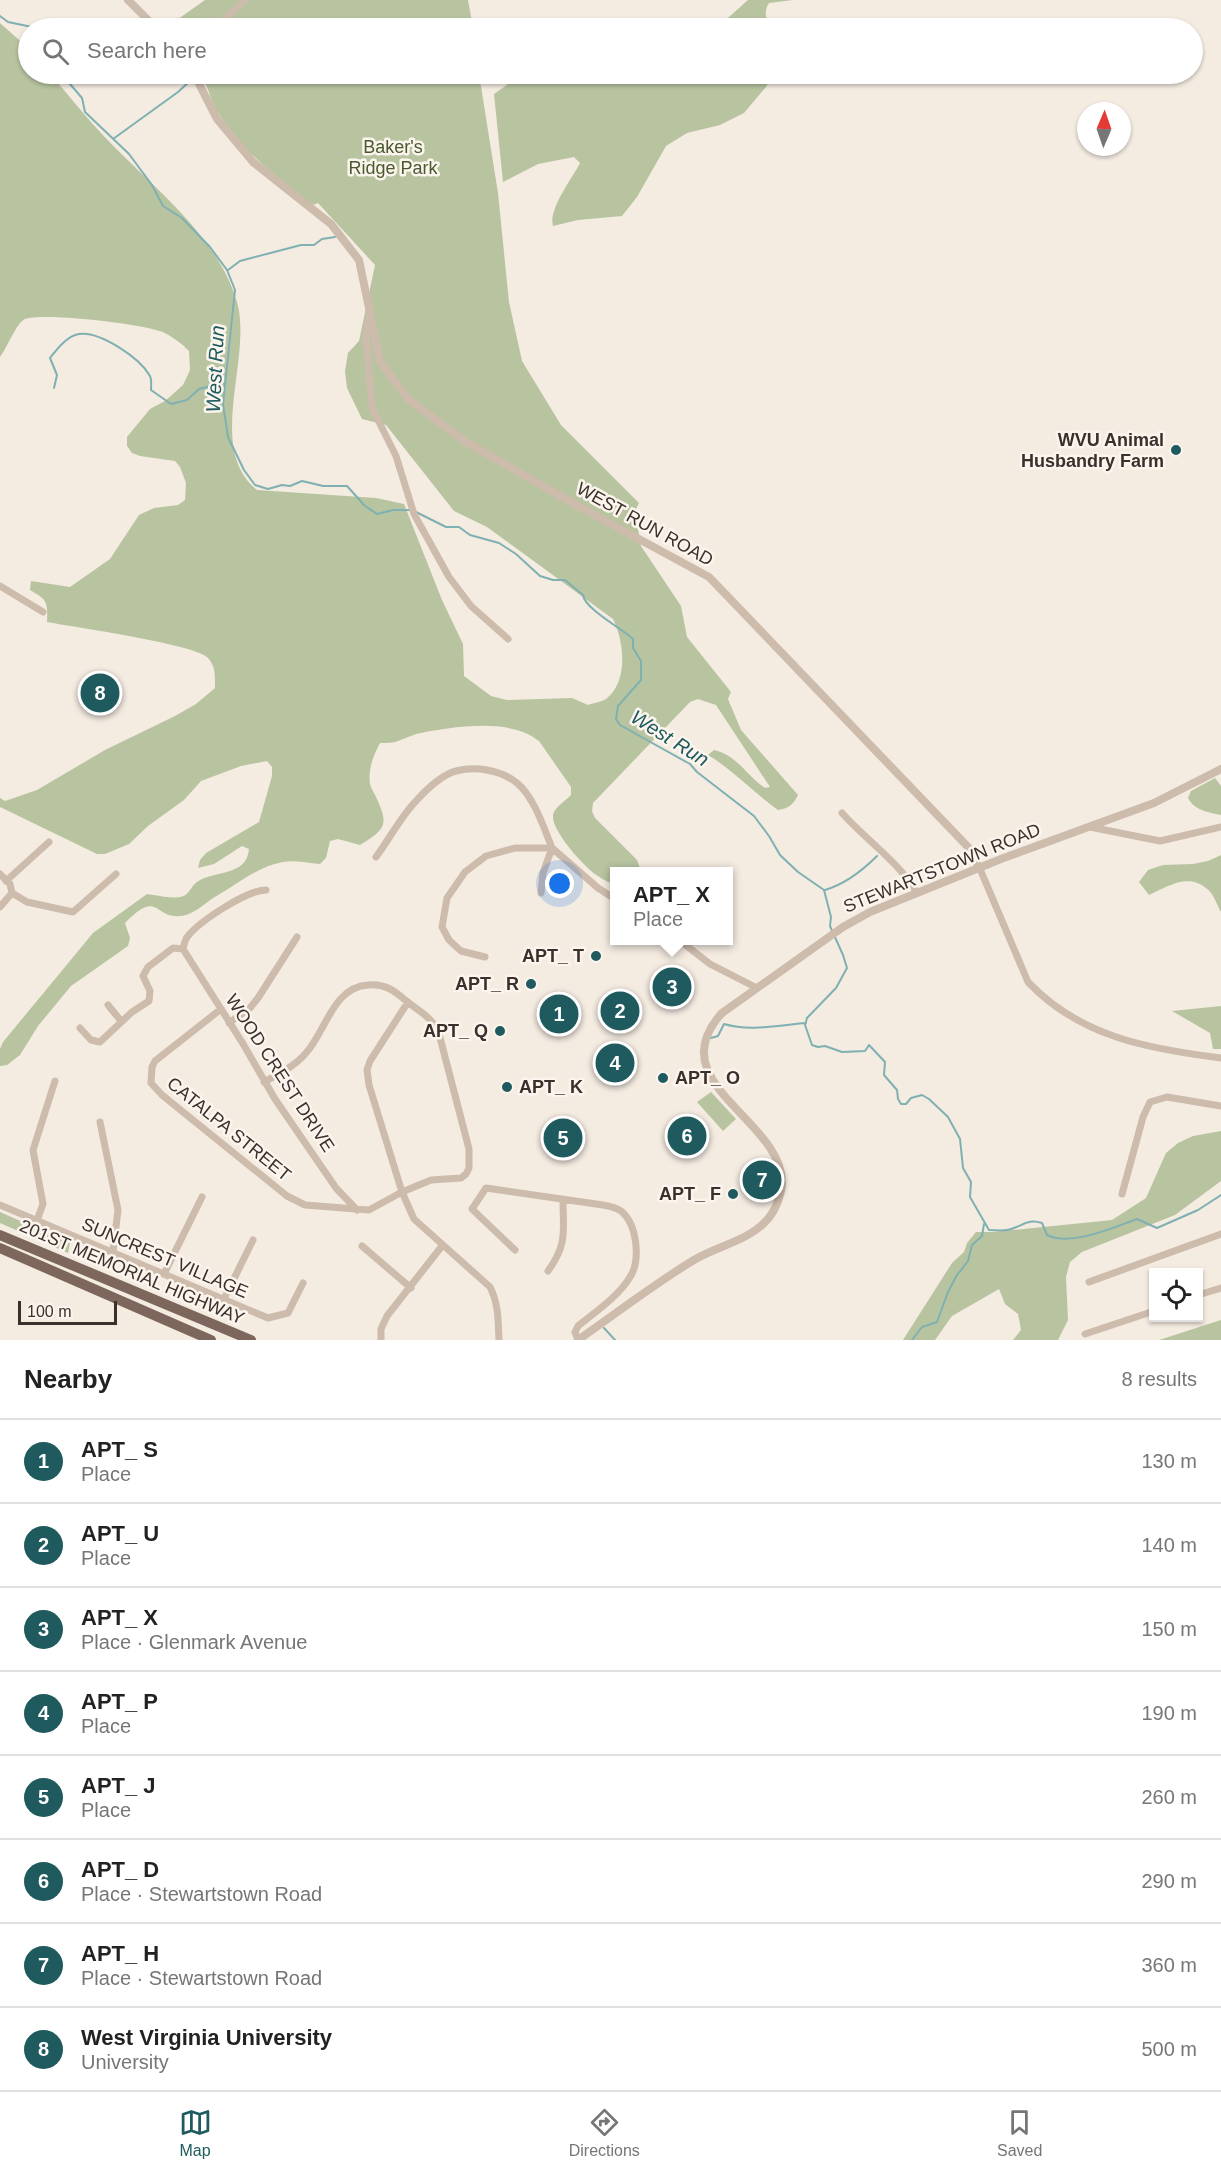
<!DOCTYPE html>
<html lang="en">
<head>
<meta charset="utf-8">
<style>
  :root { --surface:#fff; --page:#f6f6f6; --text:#222; --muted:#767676; --line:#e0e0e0; --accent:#1f5a5e }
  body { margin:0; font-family:Arial,sans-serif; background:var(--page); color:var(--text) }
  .controls { position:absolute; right:18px; bottom:18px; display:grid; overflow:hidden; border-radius:0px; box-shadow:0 2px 4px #0004 }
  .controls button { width:54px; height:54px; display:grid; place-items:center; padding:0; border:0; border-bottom:2px solid var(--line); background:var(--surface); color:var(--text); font:30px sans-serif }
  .compass { position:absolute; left:1077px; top:102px; width:54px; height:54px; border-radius:50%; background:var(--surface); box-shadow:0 2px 4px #0004; rotate:2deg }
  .scale { position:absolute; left:18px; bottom:15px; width:99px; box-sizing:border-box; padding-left:6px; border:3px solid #3b302b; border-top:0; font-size:16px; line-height:21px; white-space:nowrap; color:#3b302b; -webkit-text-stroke:4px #fbf5ee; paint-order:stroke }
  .you { position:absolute; left:560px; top:884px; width:21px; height:21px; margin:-15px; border:4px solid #fff; border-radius:50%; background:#1a73e8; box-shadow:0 0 0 9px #1a73e833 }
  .badge { display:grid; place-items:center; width:39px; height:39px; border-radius:50%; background:var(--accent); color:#fff; font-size:20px; font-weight:700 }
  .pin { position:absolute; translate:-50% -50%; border:3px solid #fff; box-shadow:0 2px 6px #0006 }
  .popup { position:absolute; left:610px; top:867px; width:123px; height:78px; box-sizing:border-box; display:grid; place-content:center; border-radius:0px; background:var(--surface); filter:drop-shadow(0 2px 4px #0005); font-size:20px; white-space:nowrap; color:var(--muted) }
  .popup b { font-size:22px; color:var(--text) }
  .popup::after { content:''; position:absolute; left:50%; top:100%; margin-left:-12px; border:12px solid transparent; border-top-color:var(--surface) }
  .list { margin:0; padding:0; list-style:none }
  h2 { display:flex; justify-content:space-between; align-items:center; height:78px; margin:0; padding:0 24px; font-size:26px }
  h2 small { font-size:20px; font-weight:400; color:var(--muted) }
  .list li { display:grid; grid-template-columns:39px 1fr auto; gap:18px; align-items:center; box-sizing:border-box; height:84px; padding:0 24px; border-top:2px solid var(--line) }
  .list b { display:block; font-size:22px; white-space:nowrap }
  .list p { margin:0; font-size:20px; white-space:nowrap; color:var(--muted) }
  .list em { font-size:20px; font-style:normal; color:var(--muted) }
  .icon { flex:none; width:33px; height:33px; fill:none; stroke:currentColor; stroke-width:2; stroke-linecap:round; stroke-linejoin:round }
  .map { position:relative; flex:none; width:1221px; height:1340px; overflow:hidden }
  .search { position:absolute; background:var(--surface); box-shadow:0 2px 4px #0004; left:18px; right:18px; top:18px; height:66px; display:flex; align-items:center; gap:15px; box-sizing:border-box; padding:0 21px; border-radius:33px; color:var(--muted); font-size:22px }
  .sheet { height:750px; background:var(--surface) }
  nav { display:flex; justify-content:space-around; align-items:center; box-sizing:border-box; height:84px; border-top:2px solid var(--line); background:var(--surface); font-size:16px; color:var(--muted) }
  nav a { display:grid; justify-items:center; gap:3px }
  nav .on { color:var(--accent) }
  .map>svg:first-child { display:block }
</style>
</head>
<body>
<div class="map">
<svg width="1221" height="1340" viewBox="0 0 1221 1340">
  <rect width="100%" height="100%" fill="#f4ebe1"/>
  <path fill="#b8c4a0" d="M205 0H468L473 28H173L171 24Z
    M748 0H793L769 3C763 13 766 19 771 28H711L720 25Z
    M0 23 28 48V74H50C67 93 83 114 101 133 148 184 217 233 237 302 253 358 205 448 257 490L376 498 404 504 442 600 463 644 464 676 491 696 507 700 572 698 588 705C593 703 601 702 606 699 629 681 624 641 613 619L487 527 454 511 386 425 362 419 347 388 345 371 348 353 359 341 375 265 318 203 313 205C276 176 242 152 217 111 209 99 209 84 199 74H479L498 193 509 302 522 361 561 425 639 503 635 511 641 546 681 606 687 637 731 692 728 699 741 730 798 795C793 805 789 808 778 810 754 793 733 770 708 755L714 750C737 755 747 776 765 788L770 787 716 705 698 699 690 702 593 803 592 811 595 818 637 860 641 871 615 872V885C609 882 603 880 598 876 586 869 546 826 554 812 557 806 566 800 571 795V787L539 741C510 717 451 727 416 734 410 736 404 739 398 741 393 743 386 743 380 743 373 756 368 769 370 784 371 788 374 793 376 797 389 825 386 829 360 845L338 839 330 841 326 858 320 864C308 863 294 860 283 862 258 866 235 886 213 898 205 904 195 912 186 915 153 923 161 886 125 923L130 938 128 946 71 986 38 1026 20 1055 7 1065 0 1066V1049L3 1042 93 933 147 894C157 895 170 899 180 897 189 896 190 887 197 882 213 870 247 877 249 849L242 846 214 864 198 868 200 860 206 853 259 822 272 776V767L267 761 241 766 201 781 184 800 148 826 129 844 105 854H97L0 807V798L5 801 37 790 105 750 175 716 196 704 215 688C215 676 216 666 207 657 192 644 74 627 47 622 48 601 47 600 30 590L31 581 70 587 110 559 139 515 154 508 178 505 185 500 186 483 180 467 175 461 140 456 132 453 127 446V437L150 409 165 401 183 385 190 370 189 351C181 343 173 337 163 332 143 324 44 312 25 319 17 322 7 348 0 357Z
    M568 74H773L766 87 744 113 720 125 687 133 666 146 637 197 622 216 578 220 553 226C548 209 572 179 580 163L574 157 538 164 503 182 494 94 511 82Z
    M1215 778 1221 786V815C1208 812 1195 811 1188 798L1191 791Z
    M1221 855V912C1217 905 1213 892 1206 888 1187 873 1167 887 1149 895L1139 882 1148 870 1163 865 1193 864 1208 861Z
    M1221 1006V1049H1213L1210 1033 1172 1011Z
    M711 1092 736 1119 723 1131 697 1102Z
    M1221 1131V1181L1175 1215 1082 1252 1070 1262 1066 1277 1068 1320 1058 1340H1013L1021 1330 1018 1314 1005 1304 999 1289 952 1316 935 1340H903L952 1263 964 1252 967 1243 976 1232H993L1112 1220 1146 1198 1166 1153 1178 1143 1193 1136Z
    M0 1212 70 1243 68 1253 0 1223Z
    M1221 1320V1340H1159Z"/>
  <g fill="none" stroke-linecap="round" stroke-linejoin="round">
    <path stroke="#7fb0b2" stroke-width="2" d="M0 16 8 22 37 28
      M64 74V77L82 98 85 112 129 154 152 185 163 206 182 218 210 247 227 270 235 290 223 404 228 437 244 470 255 485 268 489 282 485 290 486 302 481 323 486H347L365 506 377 514 393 510H411
      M113 139 178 92 191 80
      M228 270 240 261 301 245H314L322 239 335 237
      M54 388 57 375 50 358C57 349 67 336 79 334 100 331 140 358 150 376 152 380 151 385 151 390L171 404 187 400 199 389 224 383
      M416 512 446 527H459L470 535 499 543 516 554 540 576 553 580H565L583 595C585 609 621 628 633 639V648L641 661V680L618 706 616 719 620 725 690 764 697 772 754 816 769 836 780 855 798 872 824 890 831 917 830 926 843 955 847 968 836 988 807 1018 805 1025 812 1045 818 1047 825 1046 842 1052 865 1051 869 1045 885 1062 884 1075 897 1090 898 1099 901 1104H906L911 1098 922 1095 929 1099 948 1117 960 1139 963 1168 971 1182 970 1197 989 1230C997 1230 1006 1232 1014 1228 1025 1224 1029 1219 1042 1223L1047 1235C1071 1247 1114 1227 1137 1219L1157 1228 1198 1210 1221 1195
      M825 890C845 884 862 871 877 856
      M711 1038 718 1036 724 1024C751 1032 778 1025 806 1023
      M604 1328 615 1340
      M912 1340 922 1327 937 1322 948 1292 957 1275 968 1261 972 1245 982 1236 984 1224"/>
    <path stroke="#cdbbac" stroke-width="7" d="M215 28 245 0
      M369 315 366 335 372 408 396 456 414 514 449 577 471 606 508 639
      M0 586 43 612
      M842 813C866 840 899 862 917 893
      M1090 827 1160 841 1221 827
      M376 857C388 841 402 815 416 801 426 790 441 775 456 771 476 766 501 770 517 783 534 797 544 828 552 848L543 873 541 893
      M980 869 1028 982C1080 1037 1149 1049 1221 1058
      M0 874 10 884 12 893 0 907
      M6 881 49 842
      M12 893 27 902 73 912 116 874
      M679 940 710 964 757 988
      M183 949 242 1042 275 1099 336 1188 357 1210
      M485 957 461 951 449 940 442 927 447 898 465 872 486 856 515 848H552L598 888 615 899
      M408 1002 370 1061 367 1070 369 1085 402 1192 414 1219 490 1287C499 1305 498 1321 499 1340
      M108 1005 121 1021
      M221 1009 155 1061 152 1067 151 1083 162 1095 287 1196 305 1205 369 1210 402 1192 431 1180 461 1178 466 1174 469 1168V1149L438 1030C430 1016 417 1010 405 1000 394 990 383 983 368 985 333 987 326 1031 306 1053 295 1066 279 1074 264 1082
      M229 1023 250 1008 258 998 297 937
      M80 1028 91 1040 100 1042 132 1012 149 1001 150 991 143 976 148 967 173 948 183 949C184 945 185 939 188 936 200 921 247 890 266 890
      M100 1122 118 1210 113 1251
      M1122 1194 1143 1117 1150 1102 1167 1097 1221 1106
      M0 1205 268 1318 288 1313 303 1283
      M37 1220 43 1204 33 1150 55 1081
      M362 1246 411 1288
      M515 1250 472 1209 486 1188 603 1205C609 1206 615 1207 621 1211 637 1224 641 1260 630 1277 619 1296 595 1312 578 1326L575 1332 578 1340
      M548 1271C568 1243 563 1231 563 1199
      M164 1274 202 1197
      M1089 1282 1221 1234
      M1198 1295 1221 1288
      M224 1299 253 1240
      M1085 1334 1154 1311
      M381 1340V1329L387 1316 442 1246"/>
    <path stroke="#cdbbac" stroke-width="8" d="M128 0 156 28
      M194 74 217 119 253 162 331 224 359 260 380 361 408 399 466 442 576 505 709 577 969 848 980 869
      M578 1340C617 1313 654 1284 694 1260 717 1246 748 1241 766 1221 775 1212 781 1196 782 1184 784 1120 658 1083 722 1013L843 927 870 912 1001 859 1154 803 1221 769"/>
    <path stroke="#7d675c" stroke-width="10" d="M0 1235 251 1340
      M0 1248 211 1340"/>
  </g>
  <g fill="#1f5a5e" stroke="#fbf5ee" stroke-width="2">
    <circle cx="1176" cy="450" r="6"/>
    <circle cx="596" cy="956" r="6"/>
    <circle cx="531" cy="984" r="6"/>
    <circle cx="500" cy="1031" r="6"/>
    <circle cx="663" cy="1078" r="6"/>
    <circle cx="507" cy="1087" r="6"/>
    <circle cx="733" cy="1194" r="6"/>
  </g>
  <g text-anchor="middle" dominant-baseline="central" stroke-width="5" stroke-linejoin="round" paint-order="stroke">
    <g font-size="18" fill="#4a5a2e" stroke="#fbf5ee">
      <text x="393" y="147">Baker's<tspan x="393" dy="21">Ridge Park</tspan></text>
    </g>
    <g font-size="18" font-weight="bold" fill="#3b302b" stroke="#fbf5ee" text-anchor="end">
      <text x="1164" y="440">WVU Animal<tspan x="1164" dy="21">Husbandry Farm</tspan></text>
      <text x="584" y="956">APT_ T</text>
      <text x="519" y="984">APT_ R</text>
      <text x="488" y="1031">APT_ Q</text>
      <text x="675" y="1078" text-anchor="start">APT_ O</text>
      <text x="519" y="1087" text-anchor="start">APT_ K</text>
      <text x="721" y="1194">APT_ F</text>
    </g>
    <g font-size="18" fill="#3b302b" stroke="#fbf5ee">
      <text transform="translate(645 524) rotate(29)">WEST RUN ROAD</text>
      <text transform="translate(942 868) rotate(-22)">STEWARTSTOWN ROAD</text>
      <text transform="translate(280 1073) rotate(57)">WOOD CREST DRIVE</text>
      <text transform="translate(229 1129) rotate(39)">CATALPA STREET</text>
      <text transform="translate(165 1258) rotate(23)">SUNCREST VILLAGE</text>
      <text transform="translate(132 1272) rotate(23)">201ST MEMORIAL HIGHWAY</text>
    </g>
    <g font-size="20" font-style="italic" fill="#1f5a5e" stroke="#fbf5ee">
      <text transform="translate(215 369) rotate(-87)">West Run</text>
      <text transform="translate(670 738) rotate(32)">West Run</text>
    </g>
  </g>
</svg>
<div class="controls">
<button><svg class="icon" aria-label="locate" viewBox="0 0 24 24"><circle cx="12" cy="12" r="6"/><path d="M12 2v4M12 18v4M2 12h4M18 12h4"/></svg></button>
</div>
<svg class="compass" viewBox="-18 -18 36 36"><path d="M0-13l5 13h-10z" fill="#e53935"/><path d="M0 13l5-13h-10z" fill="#767676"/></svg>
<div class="scale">100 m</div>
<div class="you"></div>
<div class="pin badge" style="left:559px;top:1014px">1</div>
<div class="pin badge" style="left:620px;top:1011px">2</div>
<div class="pin badge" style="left:672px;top:987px">3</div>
<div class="popup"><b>APT_ X</b>Place</div>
<div class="pin badge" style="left:615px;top:1063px">4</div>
<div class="pin badge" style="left:563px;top:1138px">5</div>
<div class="pin badge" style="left:687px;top:1136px">6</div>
<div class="pin badge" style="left:762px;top:1180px">7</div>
<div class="pin badge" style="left:100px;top:693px">8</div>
<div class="search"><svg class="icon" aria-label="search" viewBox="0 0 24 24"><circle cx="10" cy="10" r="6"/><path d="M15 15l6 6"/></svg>Search here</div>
</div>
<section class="sheet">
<h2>Nearby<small>8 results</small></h2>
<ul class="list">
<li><span class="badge">1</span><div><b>APT_ S</b><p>Place</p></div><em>130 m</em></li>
<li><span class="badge">2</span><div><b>APT_ U</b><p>Place</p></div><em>140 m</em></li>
<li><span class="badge">3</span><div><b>APT_ X</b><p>Place · Glenmark Avenue</p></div><em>150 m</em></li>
<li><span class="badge">4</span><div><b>APT_ P</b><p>Place</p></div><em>190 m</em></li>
<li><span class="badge">5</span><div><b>APT_ J</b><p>Place</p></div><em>260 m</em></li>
<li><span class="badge">6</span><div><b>APT_ D</b><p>Place · Stewartstown Road</p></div><em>290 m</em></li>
<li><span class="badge">7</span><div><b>APT_ H</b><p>Place · Stewartstown Road</p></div><em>360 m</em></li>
<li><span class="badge">8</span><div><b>West Virginia University</b><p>University</p></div><em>500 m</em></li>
</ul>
</section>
<nav>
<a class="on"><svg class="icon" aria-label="map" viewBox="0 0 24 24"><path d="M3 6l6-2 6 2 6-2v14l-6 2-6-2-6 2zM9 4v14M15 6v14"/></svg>Map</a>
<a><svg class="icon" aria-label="directions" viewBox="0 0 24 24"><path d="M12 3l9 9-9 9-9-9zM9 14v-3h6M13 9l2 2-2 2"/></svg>Directions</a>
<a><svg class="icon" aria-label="saved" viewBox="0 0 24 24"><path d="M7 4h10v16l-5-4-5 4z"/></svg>Saved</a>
</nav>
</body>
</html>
